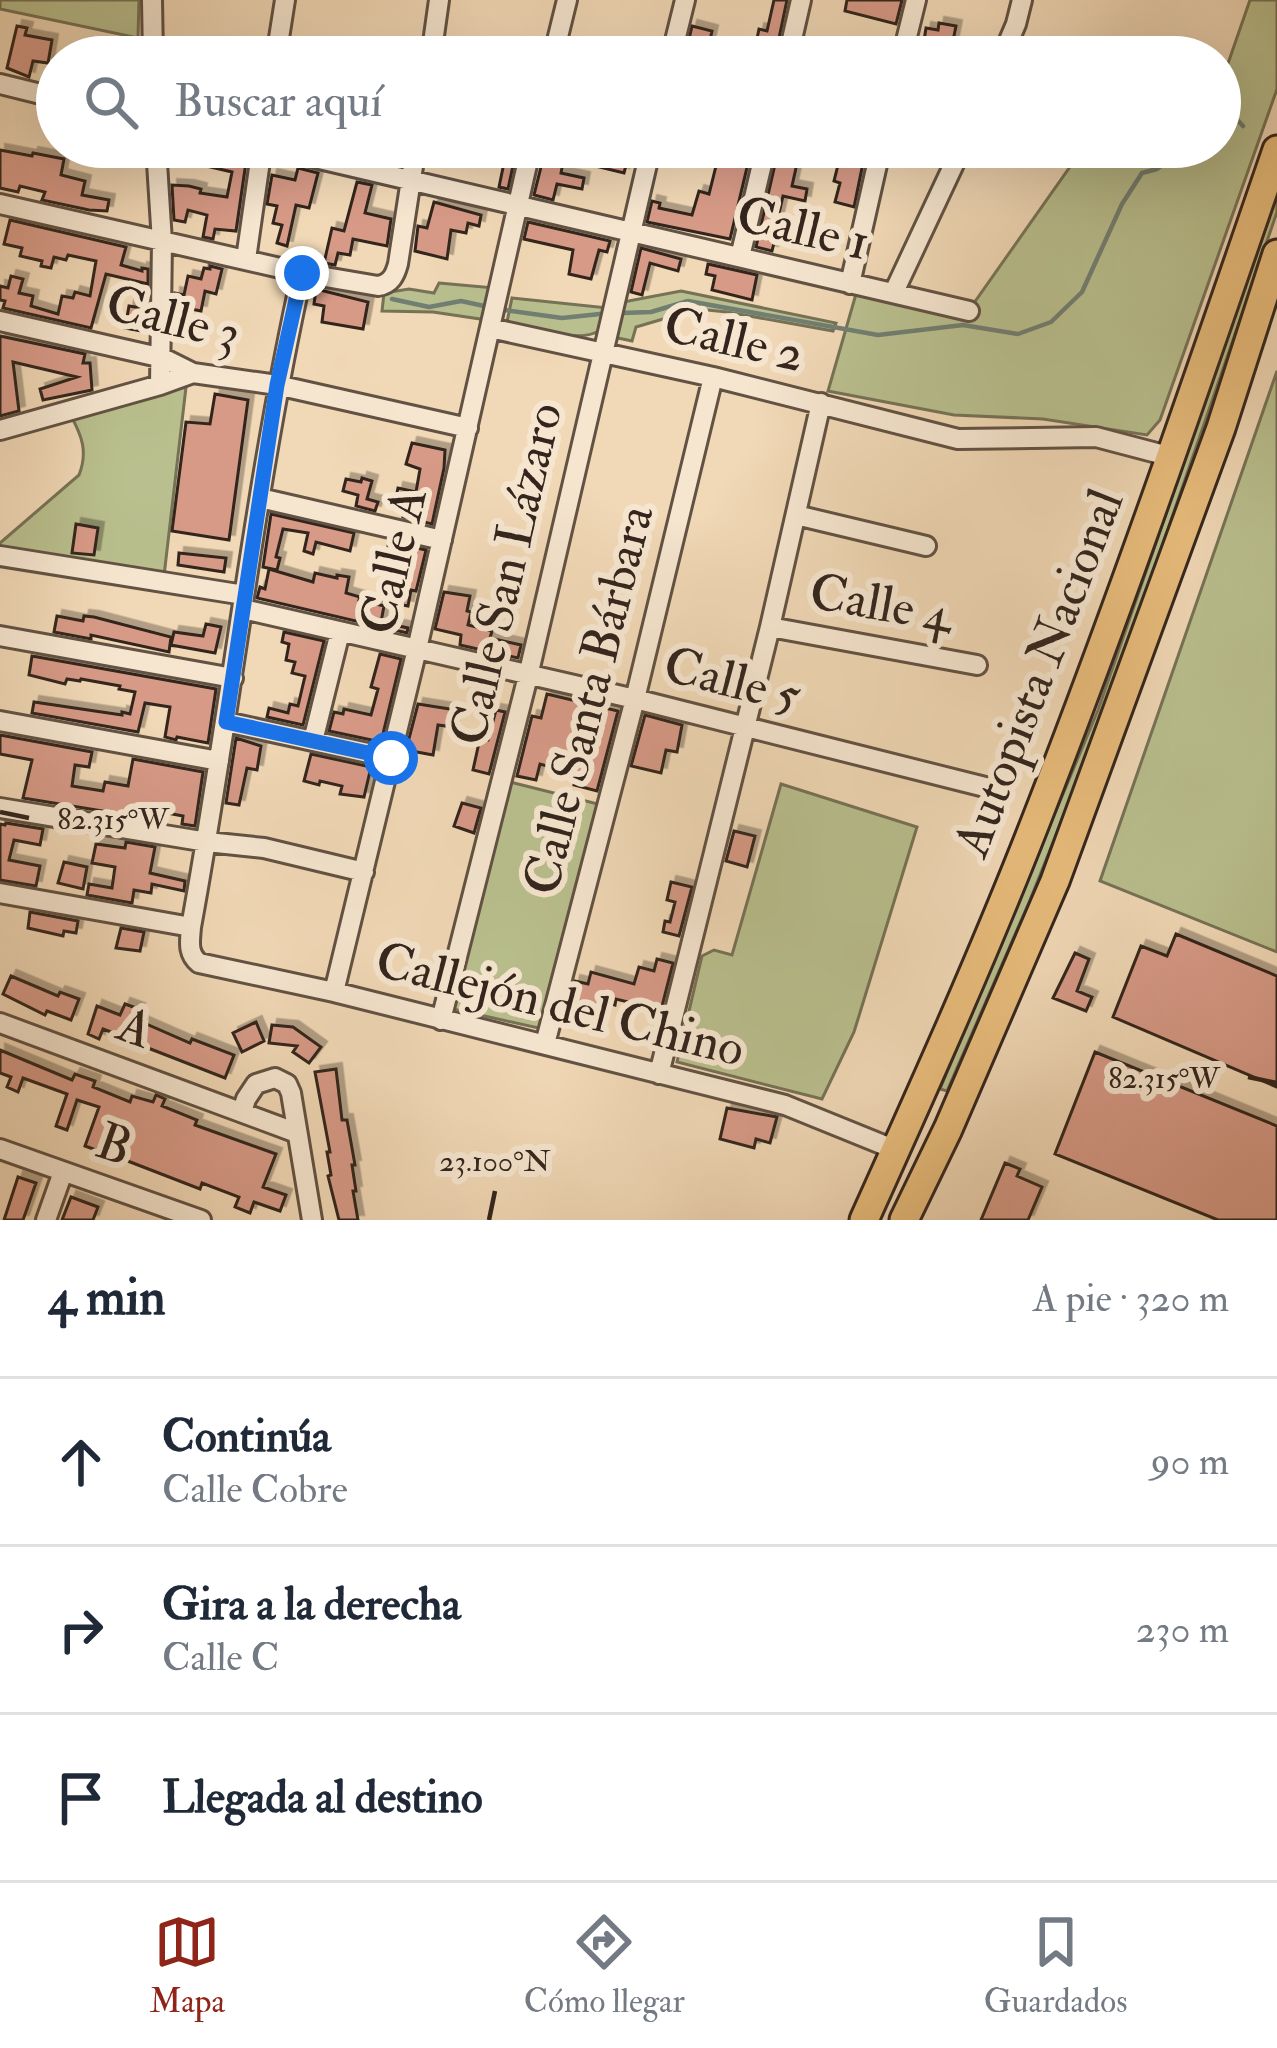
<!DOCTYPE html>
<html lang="es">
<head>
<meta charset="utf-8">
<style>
  :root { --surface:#fff; --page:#f2f2f3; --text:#1f2937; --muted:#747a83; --line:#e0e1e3; --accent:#8f2418 }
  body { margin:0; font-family:"IM FELL Double Pica",serif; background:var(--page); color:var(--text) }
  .stop { position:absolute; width:36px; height:36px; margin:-27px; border:9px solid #1a73e8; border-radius:50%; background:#fff }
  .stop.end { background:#1a73e8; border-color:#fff; box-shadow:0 3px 12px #0008 }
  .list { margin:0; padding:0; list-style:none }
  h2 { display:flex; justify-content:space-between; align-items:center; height:156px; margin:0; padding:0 48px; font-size:51px }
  h2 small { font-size:39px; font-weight:400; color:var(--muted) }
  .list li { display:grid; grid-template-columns:78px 1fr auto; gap:36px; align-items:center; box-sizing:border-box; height:168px; padding:0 48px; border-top:3px solid var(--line) }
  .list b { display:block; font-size:45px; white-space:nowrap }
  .list p { margin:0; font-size:39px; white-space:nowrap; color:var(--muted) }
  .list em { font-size:39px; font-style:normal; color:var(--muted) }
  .icon { flex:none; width:66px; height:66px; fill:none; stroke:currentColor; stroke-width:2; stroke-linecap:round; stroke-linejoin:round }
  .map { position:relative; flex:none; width:1277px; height:1220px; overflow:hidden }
  .search { position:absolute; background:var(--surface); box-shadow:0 12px 48px #0002; left:36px; right:36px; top:36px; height:132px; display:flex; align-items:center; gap:30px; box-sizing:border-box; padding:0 42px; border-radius:66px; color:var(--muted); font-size:45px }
  .sheet { height:660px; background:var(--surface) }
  nav { display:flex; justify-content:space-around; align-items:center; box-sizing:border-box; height:168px; border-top:3px solid var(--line); background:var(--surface); font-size:33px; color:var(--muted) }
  nav a { display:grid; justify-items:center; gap:6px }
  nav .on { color:var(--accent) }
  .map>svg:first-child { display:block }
</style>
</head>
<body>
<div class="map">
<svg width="1277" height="1220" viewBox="0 0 1277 1220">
  <defs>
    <filter id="shadow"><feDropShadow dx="5.5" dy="-5.5" stdDeviation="0" flood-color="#0004"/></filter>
  </defs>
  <rect width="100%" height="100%" fill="#f1d8b6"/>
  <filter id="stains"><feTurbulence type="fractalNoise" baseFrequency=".00167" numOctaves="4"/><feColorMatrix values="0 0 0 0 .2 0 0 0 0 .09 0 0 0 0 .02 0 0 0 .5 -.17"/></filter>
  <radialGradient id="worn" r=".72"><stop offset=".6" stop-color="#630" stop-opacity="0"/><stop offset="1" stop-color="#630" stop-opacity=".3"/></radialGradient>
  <path fill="#b9bf8e" stroke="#767256" stroke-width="3" d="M0 0H139L138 38 0 9Z
    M1250 0H1277V89L1160 420 1147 435 1043 419 954 415 828 391 856 294 894 292 969 310 1084 147H1220V75H1224Z
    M1277 194V212L1105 712 1030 900 947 1091 940 1089 1098 710Z
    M439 283 495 288 487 320 433 312 382 311 384 293 409 289 434 293Z
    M681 291 836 323 833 331 727 312 697 309 636 327 632 341 613 337 623 302Z
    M512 298 608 308C606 315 606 322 602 327 589 347 527 327 507 322Z
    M1277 371V952L1100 881Z
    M186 387 164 576 0 553V543L79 475C88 452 82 436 71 416Z
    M510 782 602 805 543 1029 453 1009Z
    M781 784 917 827 854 1032 822 1099 677 1062 702 956 714 950 732 955Z"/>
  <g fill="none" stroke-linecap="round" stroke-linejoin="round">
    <path stroke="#717e72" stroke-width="4.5" d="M1220 101 1243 126
      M392 299 429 307 461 301 484 306
      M505 310 562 318 600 314
      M622 313 651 312 688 301 878 335 963 325 1018 334 1051 322 1082 292 1122 204 1142 173 1157 169 1173 157 1176 147"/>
  </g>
  <path fill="#d79a87" stroke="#33251d" stroke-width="3" filter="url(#shadow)" d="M774 0H787L775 57 754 53 759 29 767 31Z
    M847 0H902L896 24 845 11Z
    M939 23 956 26 951 51 923 47 926 28 938 30Z
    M17 26 27 28 25 35 52 40 48 63 33 61 29 77 7 68Z
    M692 26 712 31 709 44 717 46 714 57 686 52Z
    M170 147H207L206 152 234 159 235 152 247 155 236 231 215 229 213 239 203 237 207 215 188 210 185 222 174 220 172 185 189 186 201 189 200 193 227 197 232 172 206 166 207 164 172 156 170 162Z
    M341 147H402L400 164 341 150Z
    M472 147H517L508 189 499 187 505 158 472 153Z
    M546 147H566L561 173 584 178 582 189 557 184 553 200 534 195Z
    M600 147H637L634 160 628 158 624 173 595 166Z
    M779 147H809L806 160 798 159 792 186 807 189 805 201 783 196 778 218V225L803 231 800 245 775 239 772 251 756 247Z
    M0 150 32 156 33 153 64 159 61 175 85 181 82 195 109 200 107 211 89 210 42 200 45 192 20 186 18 192 0 188Z
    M693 150 748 163 730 239 647 222 652 201 660 203 659 208 692 215 699 191 709 194 716 166 691 162Z
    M840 157 863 163 854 207 835 202 840 183 834 181Z
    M298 168 318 173 309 208 296 205 287 246 277 243 282 225 273 223 277 206 267 204 272 175 295 180Z
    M357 182 372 185 365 213 391 219 387 246 353 239 350 255 338 253 335 265 324 263 332 228 344 231Z
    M434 202 481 215 479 226 468 223 466 233 451 230 447 259 415 251 418 226 427 228Z
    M10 220 126 247 121 265 142 271V268L148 269V284L106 274 91 328 3 308 5 301 0 300V286L8 288 11 276 23 279 19 293 33 296 31 306 58 314 62 296 73 298 75 292 90 296 96 261 68 255 66 260 54 257 51 268 41 266 42 261 20 256 22 248 4 244Z
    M528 222 610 241 607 252 599 250 591 279 569 274 573 250 524 239Z
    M641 248 681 259 678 271 650 263 642 295 631 292Z
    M708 264 757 275 752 300 712 290 715 276 706 274Z
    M210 266 222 269 216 294 205 291 201 311 175 306V293L184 295 188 276 201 279 204 268 210 269Z
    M316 289 368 302 363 329 322 322 324 306 314 304Z
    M129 306 148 309 147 332 125 328Z
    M0 336 85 354 83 363H90L92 390 43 400 40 389 77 377 13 362 19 411 0 416Z
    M215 394 248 400 229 540 172 531 186 422 210 424Z
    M412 443 445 450 444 468 432 524 403 517 406 504 395 502 398 488 416 492 420 469 406 464Z
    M362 478 372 481 367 499 378 502 375 511 356 506 358 495 343 491 346 479 361 482Z
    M271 514 354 533 350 551 316 542 313 554 304 551 308 533 283 529 276 557 280 558 277 570 263 567Z
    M76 524 98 528 94 555 72 553Z
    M389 542 426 550 416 591 411 590 408 606 386 602 394 569 383 567Z
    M179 553 226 558 224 572 178 565Z
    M269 569 313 582 315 573 337 578V575L349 577 346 593 360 597 359 600 384 606 381 622 408 628 407 633 257 598 260 587 265 589Z
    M444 592 470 596 467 611 471 612 468 625 492 631 490 638 521 645 518 658 460 645 461 635 435 629Z
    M57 616 83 621 84 616 94 617 171 637 169 652 91 635V639L54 632Z
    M206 624 221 627 215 653 171 645 174 632 203 636Z
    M284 632 324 641 303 725 267 717 269 708 288 713 290 704 298 706 305 676 292 673 295 662 286 660 289 644 282 642Z
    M380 654 401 659 381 742 329 731 334 712 343 714 344 709 371 715 378 689 371 687Z
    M32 656 216 689 208 743 177 737 176 740 165 737 170 707 145 703 138 732 32 713 34 702 122 715V712L130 714 135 692 119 689 120 686 81 679 80 681 67 679 65 684 29 675Z
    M547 694 618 711 597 791 574 785 577 774 540 764 536 780 517 776 532 716 541 718Z
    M418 704 456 710 453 727 438 725 433 755 406 750Z
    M496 710 505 712 489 774 473 770 480 738 488 740Z
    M645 715 682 725 677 752 666 750 661 773 631 766Z
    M0 735 92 752 89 767 75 765 72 786 103 791 105 782 128 786 133 759 203 772 195 826 182 824 183 816 140 808 139 817 23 798 32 760 0 754Z
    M236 738 261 746 257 770 247 768 239 805 226 803Z
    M311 754 371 767 364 797 340 794 342 786 320 781 319 785 304 781Z
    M462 803 481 808 474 833 454 826Z
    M6 823 43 829 40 845 14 840 9 860 40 866 36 886 0 880V824L5 825Z
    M734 831 755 836 747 867 726 861Z
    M126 842 155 847 150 873 185 881 184 891 152 884 151 893 134 890 132 903 87 895 89 884 112 888 115 867 92 863 96 844 125 848Z
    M64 862 87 867 83 889 58 883Z
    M671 882 692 887 679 936 663 932 665 921 670 922 675 902 667 900Z
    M30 912 78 921 76 933 64 931 63 936 28 928Z
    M121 928 144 932 140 951 116 948Z
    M1176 934 1277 976V1087L1113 1017 1141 946 1167 956Z
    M1075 953 1089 959 1077 991 1092 997 1086 1011 1053 998Z
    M657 959 673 963 661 1010 616 999 615 1005 601 1001 597 1015 569 1007 575 981 588 984 591 972 634 984 639 967 654 971Z
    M11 976 58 996 60 992 79 999 71 1020 47 1011 45 1015 3 994Z
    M125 1004 139 1009 135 1019 190 1043 192 1039 234 1055 225 1078 148 1048 147 1050 131 1044 132 1040 103 1029 99 1039 88 1034 97 1006 120 1015Z
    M256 1022 264 1041 242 1052 233 1033Z
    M272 1025 293 1027 321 1047 309 1063 293 1052 297 1046 269 1043Z
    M0 1050 72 1080 75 1074 95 1081 93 1087 130 1102 132 1096 153 1102 156 1095 165 1099 162 1106 197 1120 195 1125 276 1154 263 1187 286 1195 280 1211 254 1202 250 1213 235 1207 239 1197 202 1183 200 1189 107 1153 105 1157 95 1153 96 1150 85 1146 99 1107 77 1100 67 1130 56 1126 67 1094 23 1078 18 1092 7 1087 11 1077 0 1073Z
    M1095 1052 1277 1126V1220H1218L1055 1154Z
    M336 1069 342 1120H347L355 1165H352L356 1191H353L358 1220H339L328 1176 331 1175 327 1152H330L315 1072Z
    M727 1108 777 1117 770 1143 756 1139 754 1148 720 1139Z
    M1005 1163 1020 1169 1017 1176 1042 1187 1028 1220H981Z
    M18 1177 36 1183 23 1220H4Z
    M71 1197 98 1207 93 1220H62Z"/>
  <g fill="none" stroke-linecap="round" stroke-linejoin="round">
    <g stroke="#625243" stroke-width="24">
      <path id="minor" d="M152 0 153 57
        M276 57 285 0
        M431 57 439 0
        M553 57 567 0
        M671 57 685 0
        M788 57 801 0
        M902 57 916 0
        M1002 57 1016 24 1022 0
        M0 84 57 98
        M156 147 162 242 160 385
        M268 147 969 311
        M0 204 302 273 378 286C391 284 395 275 398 264L416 147
        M740 257 766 147
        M246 259 262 147
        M302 273C254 489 231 710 191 927 190 941 187 953 199 963L334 992 785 1105 896 1150
        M850 284 881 147
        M894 292 962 147
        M0 321 163 358 193 373 277 385 468 428
        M490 328 713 377 958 439 1096 437 1172 457
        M0 430 160 385 193 373
        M260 498 442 540
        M796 515 926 546
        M0 556 244 595
        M243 609 635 699 989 788
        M770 627 977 665
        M0 636 233 678
        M0 721 219 761
        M226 722 391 758
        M313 741 340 632
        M0 808 207 842 264 848 364 872
        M0 893 191 927
        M334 992 417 649 531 147
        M441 1020 528 676 651 147
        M0 1023 297 1133
        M545 1044 635 699 713 377
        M659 1074 770 627 821 403
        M242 1112 246 1099 256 1084 275 1078 287 1084 291 1093 312 1220
        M0 1149 201 1220
        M46 1220 63 1172"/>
    </g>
    <g stroke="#33251d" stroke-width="33">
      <path id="highway" d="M864 1220C924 1087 984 954 1037 818 1123 598 1200 374 1277 150
        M904 1220 948 1129 1055 881 1221 428 1277 254"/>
    </g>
    <use href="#minor" stroke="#f6e6d0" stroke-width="18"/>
    <use href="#highway" stroke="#e8bc7b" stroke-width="27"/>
  </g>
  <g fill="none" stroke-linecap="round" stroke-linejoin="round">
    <path stroke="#1a73e8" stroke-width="15" d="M302 273 277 385 226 722 391 758"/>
  </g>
  <path fill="none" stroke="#33251d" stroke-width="4.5" d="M0 812 29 818M1248 1077 1277 1083M489 1220 495 1191"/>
  <g text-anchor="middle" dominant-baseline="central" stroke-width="12" stroke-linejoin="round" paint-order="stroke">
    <g font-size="51" fill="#33251d" stroke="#f6e6d0">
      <text transform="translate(803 229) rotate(13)">Calle 1</text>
      <text transform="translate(173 319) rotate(14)">Calle 3</text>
      <text transform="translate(734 340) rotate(13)">Calle 2</text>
      <text transform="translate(394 561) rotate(-77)">Calle A</text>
      <text transform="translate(507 574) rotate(-77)">Calle San Lázaro</text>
      <text transform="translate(881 604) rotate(10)">Calle 4</text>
      <text transform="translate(1039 673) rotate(-69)">Autopista Nacional</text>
      <text transform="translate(732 681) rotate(14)">Calle 5</text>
      <text transform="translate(589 700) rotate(-76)">Calle Santa Bárbara</text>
      <text transform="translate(560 1005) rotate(14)">Callejón del Chino</text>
      <text transform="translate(135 1028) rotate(20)">A</text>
      <text transform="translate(114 1145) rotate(19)">B</text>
    </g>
  </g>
  <g font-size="30" text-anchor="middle" fill="#33251d" stroke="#f6e6d0" stroke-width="12" stroke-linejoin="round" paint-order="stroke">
    <text x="113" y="829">82.315°W</text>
    <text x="1164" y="1088">82.315°W</text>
    <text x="495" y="1171">23.100°N</text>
  </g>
  <rect width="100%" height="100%" filter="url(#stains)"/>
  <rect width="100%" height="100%" fill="url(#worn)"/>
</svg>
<div class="stop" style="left:391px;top:758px"></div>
<div class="stop end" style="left:302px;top:273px"></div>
<div class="search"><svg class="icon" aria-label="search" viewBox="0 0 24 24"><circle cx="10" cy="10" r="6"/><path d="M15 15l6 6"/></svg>Buscar aquí</div>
</div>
<section class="sheet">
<h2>4 min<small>A pie · 320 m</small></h2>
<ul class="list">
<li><svg class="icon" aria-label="ahead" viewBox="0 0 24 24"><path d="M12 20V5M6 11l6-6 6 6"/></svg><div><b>Continúa</b><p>Calle Cobre</p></div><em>90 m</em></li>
<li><svg class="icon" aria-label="right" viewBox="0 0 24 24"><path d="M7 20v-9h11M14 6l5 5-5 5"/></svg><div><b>Gira a la derecha</b><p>Calle C</p></div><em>230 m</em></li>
<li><svg class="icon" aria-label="arrive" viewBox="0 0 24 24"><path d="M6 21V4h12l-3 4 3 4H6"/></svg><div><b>Llegada al destino</b></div></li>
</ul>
</section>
<nav>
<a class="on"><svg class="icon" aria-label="map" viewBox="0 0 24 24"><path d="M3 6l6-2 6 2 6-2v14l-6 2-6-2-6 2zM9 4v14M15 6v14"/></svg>Mapa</a>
<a><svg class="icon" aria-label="directions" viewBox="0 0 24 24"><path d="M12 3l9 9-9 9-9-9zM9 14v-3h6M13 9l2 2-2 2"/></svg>Cómo llegar</a>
<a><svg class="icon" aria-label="saved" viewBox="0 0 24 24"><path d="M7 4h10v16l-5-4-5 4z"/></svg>Guardados</a>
</nav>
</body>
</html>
